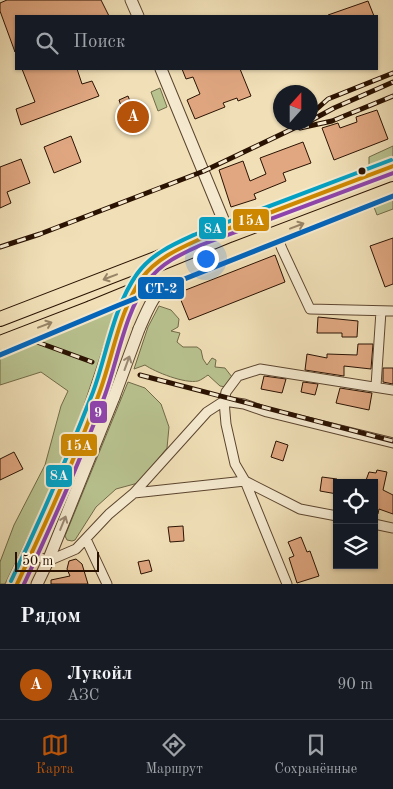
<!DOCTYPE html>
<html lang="ru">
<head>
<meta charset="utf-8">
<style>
  :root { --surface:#171b24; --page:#20242c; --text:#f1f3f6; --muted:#9ea1a6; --line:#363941; --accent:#b45309 }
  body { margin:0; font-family:"Old Standard TT",serif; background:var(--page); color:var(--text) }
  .controls { position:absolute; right:15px; bottom:15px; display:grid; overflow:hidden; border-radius:0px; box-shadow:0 1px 4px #0004 }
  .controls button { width:45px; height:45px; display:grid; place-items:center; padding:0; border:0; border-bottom:1px solid var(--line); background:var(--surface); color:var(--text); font:25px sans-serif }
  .compass { position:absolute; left:273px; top:85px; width:45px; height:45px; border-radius:50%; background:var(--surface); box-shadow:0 1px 4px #0004; rotate:21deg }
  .scale { position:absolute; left:15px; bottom:12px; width:84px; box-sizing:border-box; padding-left:5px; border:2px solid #2a1202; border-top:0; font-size:14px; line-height:18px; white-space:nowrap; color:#2a1202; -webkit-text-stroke:4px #f5ead0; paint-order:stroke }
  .you { position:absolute; left:205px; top:258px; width:18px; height:18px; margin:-12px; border:4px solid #fff; border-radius:50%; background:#1a73e8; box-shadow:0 0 0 8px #1a73e833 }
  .badge { display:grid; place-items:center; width:32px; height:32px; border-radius:50%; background:var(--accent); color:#fff; font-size:16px; font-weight:700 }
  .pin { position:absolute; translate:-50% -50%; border:2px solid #fff; box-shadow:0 1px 5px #0006 }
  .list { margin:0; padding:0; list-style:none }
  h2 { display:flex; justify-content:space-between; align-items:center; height:65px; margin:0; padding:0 20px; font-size:21px }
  h2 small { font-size:16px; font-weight:400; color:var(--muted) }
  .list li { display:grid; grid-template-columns:32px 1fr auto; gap:15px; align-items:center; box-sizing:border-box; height:70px; padding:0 20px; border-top:1px solid var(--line) }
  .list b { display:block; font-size:19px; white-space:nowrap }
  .list p { margin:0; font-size:16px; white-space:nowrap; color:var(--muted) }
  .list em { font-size:16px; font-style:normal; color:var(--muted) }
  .icon { flex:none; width:28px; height:28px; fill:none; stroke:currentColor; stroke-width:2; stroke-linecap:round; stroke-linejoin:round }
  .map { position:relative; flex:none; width:393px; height:584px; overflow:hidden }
  .search { position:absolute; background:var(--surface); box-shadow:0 1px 4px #0004; left:15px; right:15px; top:15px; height:55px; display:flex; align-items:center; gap:12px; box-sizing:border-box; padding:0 18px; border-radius:0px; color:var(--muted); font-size:19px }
  .sheet { height:135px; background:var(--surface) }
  nav { display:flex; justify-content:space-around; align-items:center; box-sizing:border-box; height:70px; border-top:1px solid var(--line); background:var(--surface); font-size:14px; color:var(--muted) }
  nav a { display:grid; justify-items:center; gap:2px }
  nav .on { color:var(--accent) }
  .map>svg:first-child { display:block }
</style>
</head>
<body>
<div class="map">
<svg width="393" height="584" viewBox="0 0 393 584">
  <rect width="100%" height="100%" fill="#f0dfb7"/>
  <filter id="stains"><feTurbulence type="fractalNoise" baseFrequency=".004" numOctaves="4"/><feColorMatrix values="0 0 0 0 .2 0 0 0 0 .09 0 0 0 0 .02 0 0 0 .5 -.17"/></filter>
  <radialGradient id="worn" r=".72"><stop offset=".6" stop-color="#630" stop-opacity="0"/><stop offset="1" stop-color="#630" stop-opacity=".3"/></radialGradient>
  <path fill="#b8c28f" stroke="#716a48" d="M160 88 167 107 158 111 151 92Z
    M393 146V161L374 169 369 165V157Z
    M393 191V209L377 215 371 199Z
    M159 306 171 310 179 319 178 327 171 331 180 333 177 342 183 347H197L201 350 203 359 207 365 212 358 216 360 215 367 225 368 232 377 226 387 220 386 208 375C205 377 201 380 198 381 185 384 155 372 145 365L134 369 148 327Z
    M113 309 114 315 81 414 46 500 5 584H0V562L14 525 45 465 61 406 68 391 41 372 0 385V349L105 310Z
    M128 382 145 388 161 404 169 427 167 448 138 483 116 489 96 507 75 540 72 541 67 540 65 536Z"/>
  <path fill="#e0a781" stroke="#2a1202" d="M7 0H101L109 16H16L15 52 0 11V3Z
    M368 1 374 16H328V15Z
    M22 69H77L82 84 92 81 99 96 21 125 16 109 35 102Z
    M182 69H240L251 96 238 101 237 98 223 103 225 107 195 119 187 100 200 94 193 77 186 79Z
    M128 96 137 119 127 123 119 100Z
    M377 110 388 139 334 160 322 128 338 123 340 128 357 122 356 117Z
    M71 136 81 162 54 173 44 147Z
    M303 142 311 163 283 173 286 181 254 194 256 199 231 207 219 170 243 161 250 181 266 174 260 158Z
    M21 159 30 183 7 192 11 203 0 208V167Z
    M393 238V284L385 287 370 246Z
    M275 255 285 282 189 320 178 293Z
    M318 317 358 321 357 337H342V333H317Z
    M358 344H373L371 369 344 366V376L305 370 307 354 327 358V354L357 355Z
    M383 368H393V384L383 382Z
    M264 376 286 379 282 393 261 389Z
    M303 382 318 384 315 395 301 392Z
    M340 388 372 393 369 410 336 403Z
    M276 441 288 445 283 461 271 457Z
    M14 452 23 469 0 480V459Z
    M377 470 387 472 383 490 393 495V514L379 509 378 514 374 513V483H365L369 472 376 473Z
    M322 477 337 479V494L320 491Z
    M183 526 184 541 170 542 168 527Z
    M301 537 307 552 310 551 319 576 297 583 289 558 294 556 288 542Z
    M76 559 82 564 88 584H51V580L70 576 67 569 69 561Z
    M149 560 152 571 141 574 138 562Z"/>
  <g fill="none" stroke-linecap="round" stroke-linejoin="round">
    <g stroke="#5c452f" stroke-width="11">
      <path id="minor" d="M276 234 282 249 310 309 393 311
        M376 386 381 311
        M224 401 244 404 267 412 393 443
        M134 493 245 481 300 509 337 516
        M374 524 393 528
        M86 539 107 584
        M32 554 48 561 76 549 109 514 134 493 207 412 224 401
        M287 584 245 481 235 464 226 424 224 401 226 392 238 376 260 369 393 390"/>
    </g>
    <g stroke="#5c452f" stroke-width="13">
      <path id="tertiary" d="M131 0 138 16
        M161 69 227 229
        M122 326C132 297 139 278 163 258
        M139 329C148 308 155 291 173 277
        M17 584 32 554 100 392
        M37 584 48 561 114 397"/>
    </g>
    <g stroke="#2a1202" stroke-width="16">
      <path id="primary" d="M91 308 235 249 393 189
        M0 319 158 258 227 229 393 166"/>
    </g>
    <use href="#minor" stroke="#f5ead0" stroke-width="9"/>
    <use href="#tertiary" stroke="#f5ead0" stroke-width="11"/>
    <use href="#primary" stroke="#f0dfb7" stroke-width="14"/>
    <g stroke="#2a1202" stroke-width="5">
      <path id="rail" d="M310 115 328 99 393 73
        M310 121 334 108 393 82
        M300 128 332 121 393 96
        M0 247 40 234 204 171 307 122
        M37 342 92 362
        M140 375 393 441"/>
    </g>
    <use href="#rail" stroke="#f5ead0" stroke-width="3" stroke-dasharray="9" stroke-linecap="butt"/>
    <g stroke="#5c452f" stroke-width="13" stroke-linecap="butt">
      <path id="tertiary-bridge" d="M100 392 122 326
        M114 397 139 329"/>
    </g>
    <g stroke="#2a1202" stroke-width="16" stroke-linecap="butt">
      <path id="primary-bridge" d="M0 343 91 308"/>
    </g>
    <use href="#tertiary-bridge" stroke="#f5ead0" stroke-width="11"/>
    <use href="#primary-bridge" stroke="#f0dfb7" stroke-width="14"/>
    <g stroke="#f5ead0" stroke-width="8">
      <path id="bus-1" d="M17 584C47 521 76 457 100 391 113 355 120 309 142 278 156 259 178 249 198 240L393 166"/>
    </g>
    <g stroke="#f5ead0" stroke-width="8">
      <path id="bus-2" d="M24 584C53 522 81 459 105 395 118 359 125 312 148 281 161 263 181 254 201 245L393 173"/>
    </g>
    <g stroke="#f5ead0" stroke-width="8">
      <path id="bus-3" d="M11 581C41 519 68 456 93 392 107 354 113 308 137 274 151 254 174 244 196 234L391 160"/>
    </g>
    <use href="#bus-1" stroke="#ce8800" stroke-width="4"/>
    <use href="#bus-2" stroke="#8e44ad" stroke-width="4"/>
    <use href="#bus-3" stroke="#02a1c4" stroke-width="4"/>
    <g stroke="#f5ead0" stroke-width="9">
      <path id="rail-1" d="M0 355 119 305 393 196"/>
    </g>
    <use href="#rail-1" stroke="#0065bd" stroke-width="5"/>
  </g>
  <defs><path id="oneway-shaft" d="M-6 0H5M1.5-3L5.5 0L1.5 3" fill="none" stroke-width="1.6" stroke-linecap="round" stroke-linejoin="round" transform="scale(1.25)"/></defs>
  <g stroke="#978366">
    <use href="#oneway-shaft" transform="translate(297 226) rotate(-21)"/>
    <use href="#oneway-shaft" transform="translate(110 277) rotate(159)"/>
    <use href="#oneway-shaft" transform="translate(45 325) rotate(-21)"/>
  </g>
  <g stroke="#9a8973">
    <use href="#oneway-shaft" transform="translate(127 363) rotate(-70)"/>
    <use href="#oneway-shaft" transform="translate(63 523) rotate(-68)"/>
  </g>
  <circle fill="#2a1202" stroke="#f5ead0" stroke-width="2" cx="362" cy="171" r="4.5"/>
  <g stroke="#f5ead0" stroke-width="2">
    <rect x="232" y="208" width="38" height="24" rx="5" fill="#ce8800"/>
    <rect x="198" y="216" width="29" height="24" rx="5" fill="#02a1c4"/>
    <rect x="137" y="276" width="48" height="24" rx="5" fill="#0065bd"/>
    <rect x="89" y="400" width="19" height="24" rx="5" fill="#8e44ad"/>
    <rect x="60" y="433" width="38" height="24" rx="5" fill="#ce8800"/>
    <rect x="45" y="464" width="28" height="24" rx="5" fill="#02a1c4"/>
  </g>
  <g font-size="14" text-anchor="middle" font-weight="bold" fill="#fff">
    <text x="251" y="225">15А</text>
    <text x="213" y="233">8А</text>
    <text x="161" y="293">СТ-2</text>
    <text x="98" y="417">9</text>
    <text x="79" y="450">15А</text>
    <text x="59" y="480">8А</text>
  </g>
  <rect width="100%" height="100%" filter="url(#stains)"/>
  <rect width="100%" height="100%" fill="url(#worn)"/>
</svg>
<div class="controls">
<button><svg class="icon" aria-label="locate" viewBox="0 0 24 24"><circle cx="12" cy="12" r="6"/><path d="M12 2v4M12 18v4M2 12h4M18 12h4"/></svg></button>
<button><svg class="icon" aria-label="layers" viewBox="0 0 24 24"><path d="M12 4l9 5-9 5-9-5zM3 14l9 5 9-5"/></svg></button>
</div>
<svg class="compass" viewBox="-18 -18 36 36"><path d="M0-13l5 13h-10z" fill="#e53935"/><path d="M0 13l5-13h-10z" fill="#9ea1a6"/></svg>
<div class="scale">50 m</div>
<div class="you"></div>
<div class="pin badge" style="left:133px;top:117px">A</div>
<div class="search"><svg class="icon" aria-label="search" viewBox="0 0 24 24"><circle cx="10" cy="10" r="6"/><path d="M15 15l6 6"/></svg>Поиск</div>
</div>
<section class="sheet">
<h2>Рядом<small></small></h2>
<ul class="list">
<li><span class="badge">A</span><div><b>Лукойл</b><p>АЗС</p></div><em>90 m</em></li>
</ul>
</section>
<nav>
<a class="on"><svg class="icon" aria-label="map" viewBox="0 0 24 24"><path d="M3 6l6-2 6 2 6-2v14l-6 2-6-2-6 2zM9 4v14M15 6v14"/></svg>Карта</a>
<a><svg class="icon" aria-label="directions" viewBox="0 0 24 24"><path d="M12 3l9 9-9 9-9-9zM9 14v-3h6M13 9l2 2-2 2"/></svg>Маршрут</a>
<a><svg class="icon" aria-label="saved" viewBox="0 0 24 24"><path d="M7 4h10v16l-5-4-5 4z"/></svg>Сохранённые</a>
</nav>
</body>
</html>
